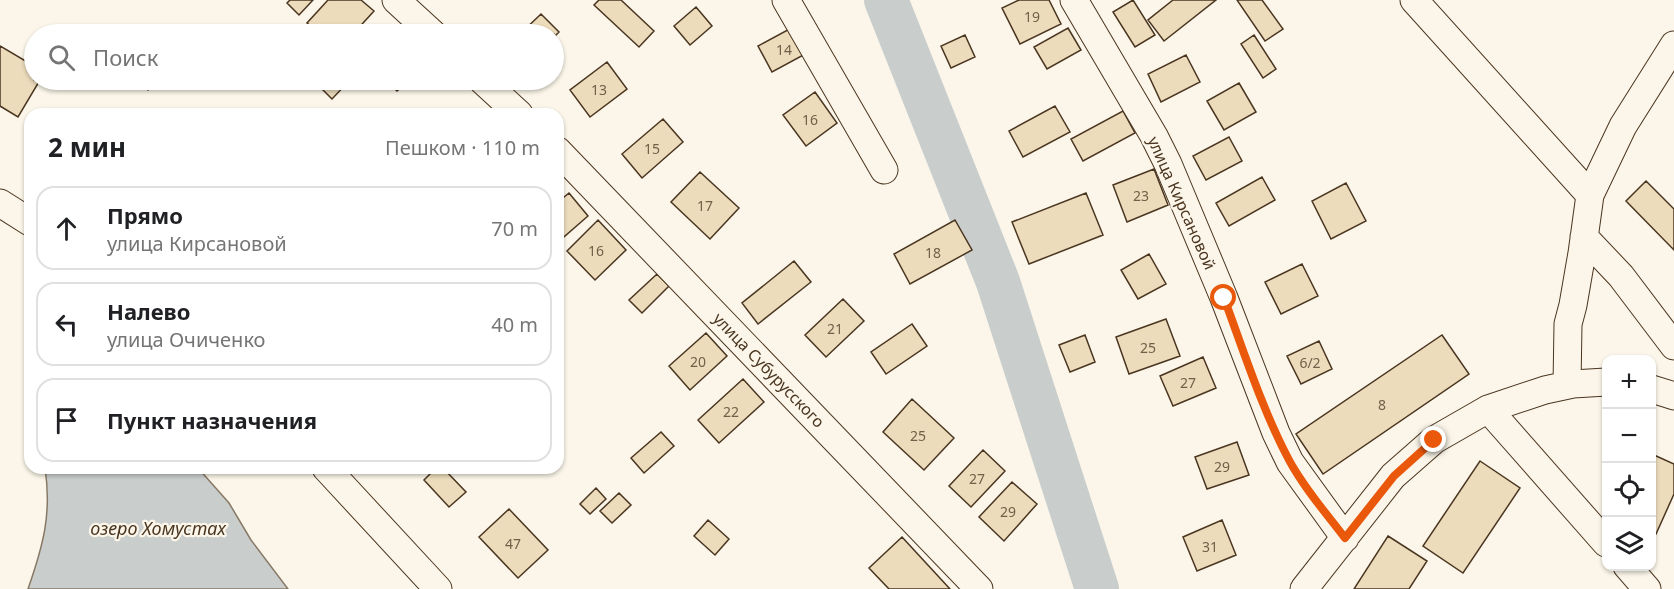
<!DOCTYPE html>
<html lang="ru">
<head>
<meta charset="utf-8">
<style>
  :root { --surface:#fff; --page:#f2f2f2; --text:#202124; --muted:#757577; --line:#e0e0e0 }
  body { margin:0; font-family:"Noto Sans",sans-serif; background:var(--page); color:var(--text) }
  .controls { position:absolute; right:18px; bottom:18px; display:grid; overflow:hidden; border-radius:12px; box-shadow:0 2px 4px #0004 }
  .controls button { width:54px; height:54px; display:grid; place-items:center; padding:0; border:0; border-bottom:2px solid var(--line); background:var(--surface); color:var(--text); font:30px sans-serif }
  .stop { position:absolute; width:18px; height:18px; margin:-14px; border:4px solid #ea580c; border-radius:50%; background:#fff }
  .stop.end { background:#ea580c; border-color:#fff; box-shadow:0 2px 6px #0008 }
  .list { margin:0; padding:0; list-style:none }
  h2 { display:flex; justify-content:space-between; align-items:center; height:78px; margin:0; padding:0 24px; font-size:26px }
  h2 small { font-size:20px; font-weight:400; color:var(--muted) }
  .list li { display:grid; grid-template-columns:39px 1fr auto; gap:18px; align-items:center; box-sizing:border-box; height:84px; margin:0 12px 12px; padding:0 12px; border:2px solid var(--line); border-radius:18px }
  .list b { display:block; font-size:22px; white-space:nowrap }
  .list p { margin:0; font-size:20px; white-space:nowrap; color:var(--muted) }
  .list em { font-size:20px; font-style:normal; color:var(--muted) }
  .icon { flex:none; width:33px; height:33px; fill:none; stroke:currentColor; stroke-width:2; stroke-linecap:round; stroke-linejoin:round }
  .map { position:relative; flex:none; width:1674px; height:589px; overflow:hidden }
  .search { position:absolute; background:var(--surface); box-shadow:0 2px 4px #0004; left:24px; top:24px; width:540px; height:66px; display:flex; align-items:center; gap:15px; box-sizing:border-box; padding:0 21px; border-radius:33px; color:var(--muted); font-size:22px }
  .panel { position:absolute; background:var(--surface); box-shadow:0 2px 4px #0004; left:24px; top:108px; width:540px; height:366px; border-radius:18px }
  .map>svg:first-child { display:block }
</style>
</head>
<body>
<div class="map">
<svg width="1674" height="589" viewBox="0 0 1674 589">
  <rect width="100%" height="100%" fill="#fbf6e9"/>
  <path fill="#c9cecd" stroke="#887966" stroke-width="1.5" d="M45 468H198L229 503 251 540 288 589H28C43 546 52 514 45 468Z"/>
  <g fill="none" stroke-linecap="round" stroke-linejoin="round">
    <path stroke="#c9cecd" stroke-width="44" d="M886 0 998 282 1097 589"/>
  </g>
  <path fill="#ecdcbc" stroke="#4a3520" stroke-width="1.5" d="M290 0H313L299 15 287 3Z
    M328 0H361L374 11 353 34H321L307 23Z
    M599 0H621L654 31 639 47 594 5Z
    M1019 0H1049L1061 24 1020 44 1002 8Z
    M1133 0 1155 35 1135 47 1113 12Z
    M1173 0H1216L1164 41 1148 20Z
    M1237 0H1262L1283 29 1265 41Z
    M696 7 712 26 690 45 674 26Z
    M541 14 559 32 554 37V34H520Z
    M795 26 809 52 772 72 758 46Z
    M1068 28 1081 50 1047 69 1034 47Z
    M965 35 975 57 951 68 941 46Z
    M1254 35 1276 69 1263 78 1241 44Z
    M0 46 34 66V80H40L18 117 0 106Z
    M1186 55 1200 82 1161 102 1148 74Z
    M607 62 627 89 590 117 570 90Z
    M134 80H156L148 90Z
    M323 80H350L332 99 318 85Z
    M386 80H410L397 91Z
    M1239 83 1256 112 1224 130 1207 101Z
    M815 92 837 123 806 146 783 115Z
    M1055 106 1070 132 1023 157 1009 131Z
    M1123 111 1135 133 1083 161 1071 139Z
    M663 119 683 142 642 178 622 154Z
    M1229 137 1242 161 1206 180 1193 156Z
    M1154 169 1168 205 1127 222 1113 185Z
    M700 172 739 208 710 239 671 202Z
    M1262 177 1275 200 1229 226 1216 203Z
    M1646 181 1674 209V250L1626 201Z
    M1346 183 1366 221 1331 239 1312 201Z
    M569 193 588 216 558 242V202Z
    M1086 193 1103 235 1029 264 1012 222Z
    M598 220 626 250 595 280 567 251Z
    M955 220 972 250 910 284 894 254Z
    M1149 254 1166 284 1138 299 1121 270Z
    M794 261 811 282 758 324 742 303Z
    M1302 264 1318 296 1281 314 1265 282Z
    M657 274 669 286 642 313 629 300Z
    M843 299 864 321 826 357 805 335Z
    M1166 319 1180 356 1129 374 1116 337Z
    M912 324 927 346 886 374 871 352Z
    M706 333 727 356 690 390 669 366Z
    M1085 335 1095 362 1070 372 1059 345Z
    M1442 335 1469 374 1323 474 1296 434Z
    M1319 341 1332 369 1301 384 1287 356Z
    M1203 357 1216 388 1173 406 1160 376Z
    M743 379 764 402 719 443 698 420Z
    M912 399 954 438 924 470 883 432Z
    M661 432 674 446 644 473 631 458Z
    M1237 442 1249 475 1207 489 1195 457Z
    M983 450 1005 471 971 507 949 486Z
    M1654 455 1674 464V494L1656 534 1652 532V459Z
    M1480 461 1520 488 1463 573 1423 546Z
    M436 468H443L466 492 449 507 424 480Z
    M1012 482 1037 504 1004 541 979 517Z
    M596 488 606 499 590 514 580 504Z
    M619 493 631 505 612 523 600 511Z
    M509 509 548 550 518 578 479 537Z
    M708 520 729 539 715 555 694 536Z
    M1222 520 1236 555 1197 571 1183 537Z
    M1388 536 1427 561 1409 589H1354Z
    M902 537 950 589H889L869 568Z"/>
  <g fill="none" stroke-linecap="round" stroke-linejoin="round">
    <g stroke="#4a3520" stroke-width="29">
      <path id="minor" d="M396 0 433 34
        M786 0 884 170
        M1074 0 1154 136 1168 164 1224 298 1276 433 1290 462 1345 538
        M1414 0 1590 195
        M482 80 519 114
        M558 151 979 589
        M0 203 30 222
        M1584 237 1621 276 1674 346
        M1567 385 1568 324 1573 305 1582 253 1590 195 1623 126 1674 45
        M1652 389 1674 396
        M1488 409 1606 543
        M326 468 438 589
        M1627 566 1647 589
        M1304 589 1393 476 1434 440 1488 409 1545 390 1573 384 1606 382"/>
    </g>
    <use href="#minor" stroke="#fbf6e9" stroke-width="27"/>
  </g>
  <g fill="none" stroke-linecap="round" stroke-linejoin="round">
    <path stroke="#ea580c" stroke-width="8" d="M1224 298C1244 352 1262 409 1289 460 1304 488 1326 513 1345 538L1394 476 1434 440"/>
  </g>
  <g text-anchor="middle" dominant-baseline="central" stroke-width="4.5" stroke-linejoin="round" paint-order="stroke">
    <g font-size="14" fill="#725f47">
      <text x="1032" y="16">19</text>
      <text x="784" y="49">14</text>
      <text x="599" y="89">13</text>
      <text x="810" y="119">16</text>
      <text x="652" y="148">15</text>
      <text x="1141" y="195">23</text>
      <text x="705" y="205">17</text>
      <text x="596" y="250">16</text>
      <text x="933" y="252">18</text>
      <text x="835" y="328">21</text>
      <text x="1148" y="347">25</text>
      <text x="698" y="361">20</text>
      <text x="1310" y="362">6/2</text>
      <text x="1188" y="382">27</text>
      <text x="1382" y="404">8</text>
      <text x="731" y="411">22</text>
      <text x="918" y="435">25</text>
      <text x="1222" y="466">29</text>
      <text x="977" y="478">27</text>
      <text x="1008" y="511">29</text>
      <text x="513" y="543">47</text>
      <text x="1210" y="546">31</text>
    </g>
    <g font-size="16" fill="#4a3520" stroke="#fbf6e9">
      <text transform="translate(1182 203) rotate(66)">улица Кирсановой</text>
      <text transform="translate(769 370) rotate(46)">улица Субурусского</text>
    </g>
    <g font-size="18" font-style="italic" fill="#4a3520" stroke="#fbf6e9">
      <text x="158" y="528">озеро Хомустах</text>
    </g>
  </g>
</svg>
<div class="controls">
<button>+</button>
<button>−</button>
<button><svg class="icon" aria-label="locate" viewBox="0 0 24 24"><circle cx="12" cy="12" r="6"/><path d="M12 2v4M12 18v4M2 12h4M18 12h4"/></svg></button>
<button><svg class="icon" aria-label="layers" viewBox="0 0 24 24"><path d="M12 4l9 5-9 5-9-5zM3 14l9 5 9-5"/></svg></button>
</div>
<div class="stop" style="left:1224px;top:298px"></div>
<div class="stop end" style="left:1434px;top:440px"></div>
<div class="search"><svg class="icon" aria-label="search" viewBox="0 0 24 24"><circle cx="10" cy="10" r="6"/><path d="M15 15l6 6"/></svg>Поиск</div>
<section class="panel">
<h2>2 мин<small>Пешком · 110 m</small></h2>
<ul class="list">
<li><svg class="icon" aria-label="ahead" viewBox="0 0 24 24"><path d="M12 20V5M6 11l6-6 6 6"/></svg><div><b>Прямо</b><p>улица Кирсановой</p></div><em>70 m</em></li>
<li><svg class="icon" aria-label="left" viewBox="0 0 24 24"><path d="M17 20v-9H6M10 6l-5 5 5 5"/></svg><div><b>Налево</b><p>улица Очиченко</p></div><em>40 m</em></li>
<li><svg class="icon" aria-label="arrive" viewBox="0 0 24 24"><path d="M6 21V4h12l-3 4 3 4H6"/></svg><div><b>Пункт назначения</b></div></li>
</ul>
</section>
</div>
</body>
</html>
